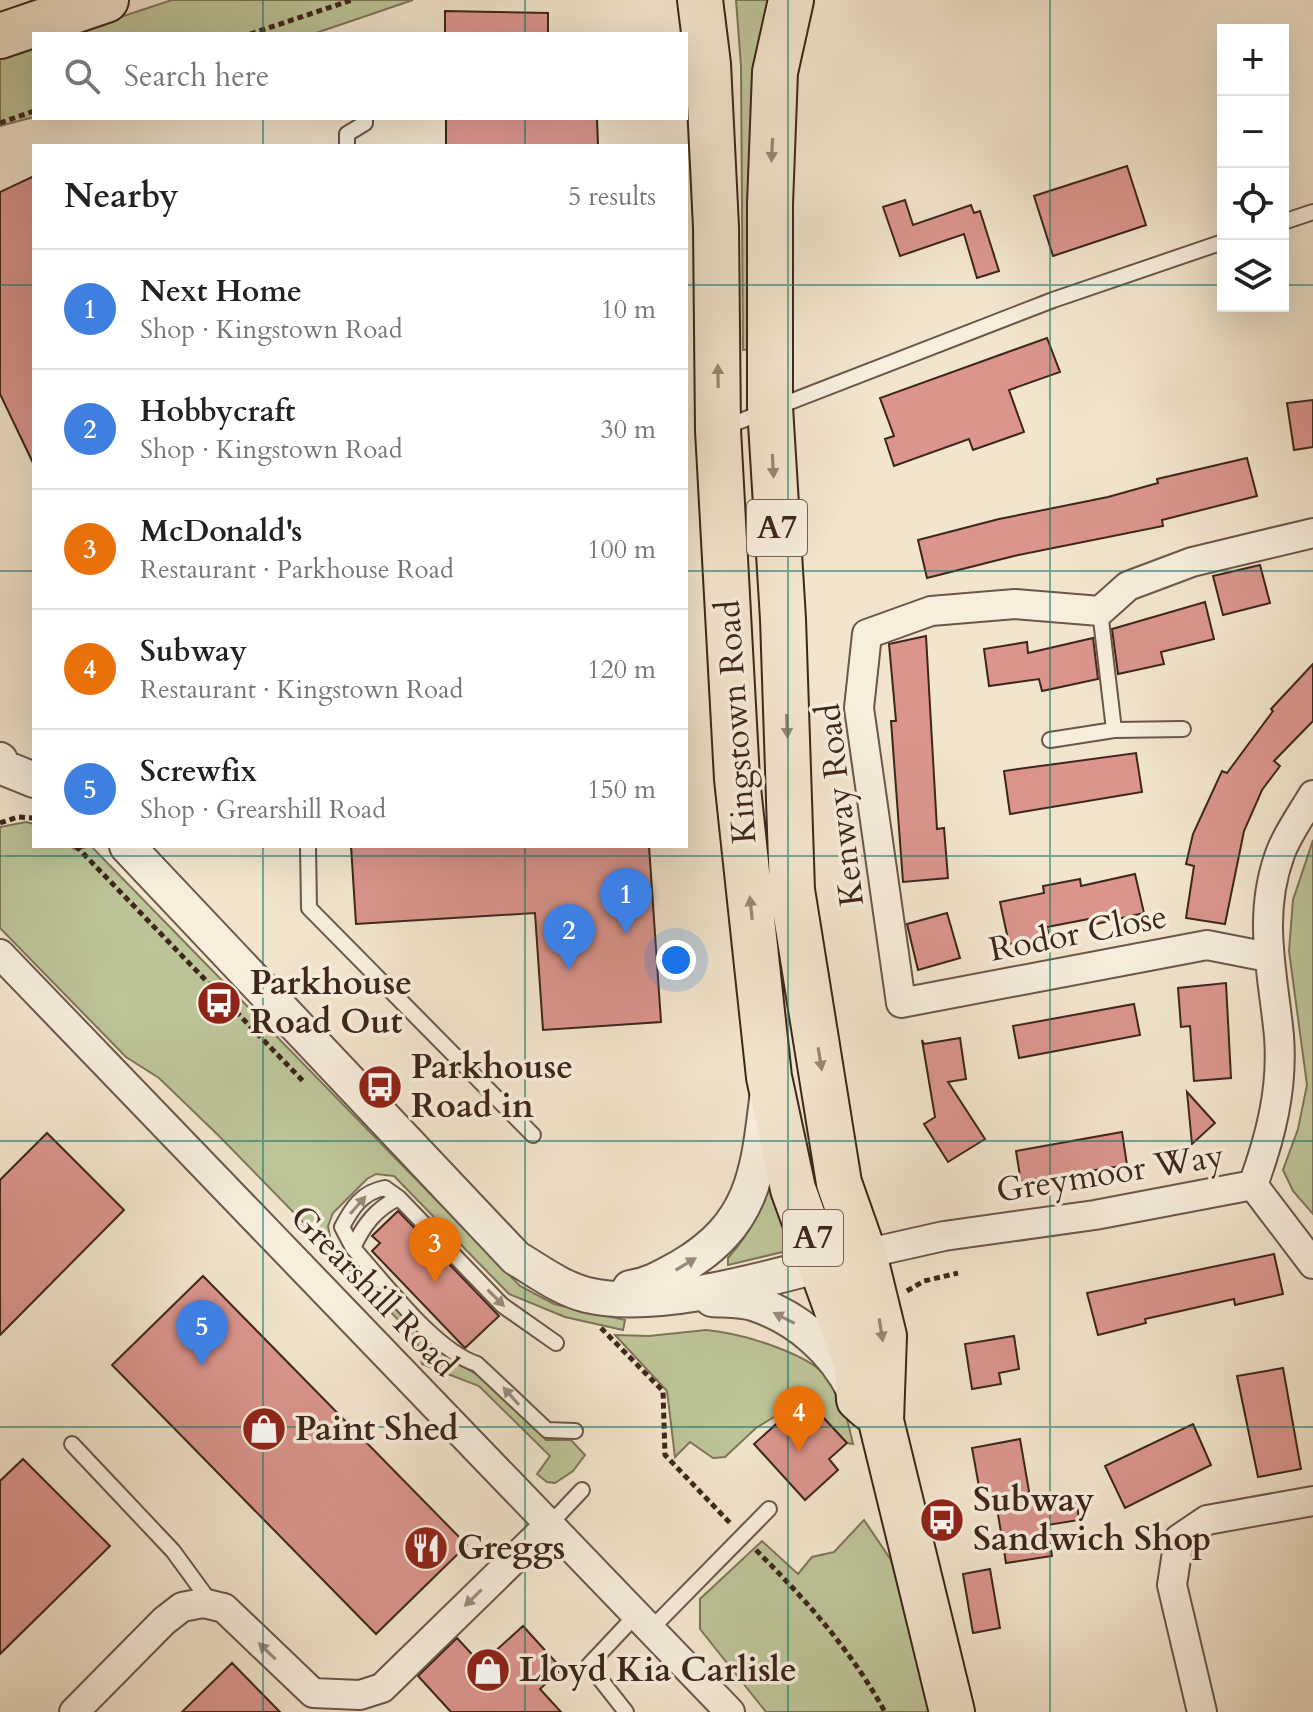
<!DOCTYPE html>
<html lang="en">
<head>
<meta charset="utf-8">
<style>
  :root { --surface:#fff; --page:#f2f2f2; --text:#222; --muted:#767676; --line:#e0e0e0; --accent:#8f2418 }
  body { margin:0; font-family:Cardo,serif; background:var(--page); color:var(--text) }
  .controls { position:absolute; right:24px; top:24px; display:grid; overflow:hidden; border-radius:0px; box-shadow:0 8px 32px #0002 }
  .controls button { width:72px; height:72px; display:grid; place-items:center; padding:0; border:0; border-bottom:2px solid var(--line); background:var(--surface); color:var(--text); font:40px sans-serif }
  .you { position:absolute; left:676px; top:960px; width:28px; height:28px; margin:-20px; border:6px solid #fff; border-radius:50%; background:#1a73e8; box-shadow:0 0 0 12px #1a73e833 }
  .badge { display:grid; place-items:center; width:52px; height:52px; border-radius:50%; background:var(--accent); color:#fff; font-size:26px; font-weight:700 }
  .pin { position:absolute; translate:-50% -66px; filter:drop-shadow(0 2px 4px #0008) }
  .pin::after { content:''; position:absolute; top:42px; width:28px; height:24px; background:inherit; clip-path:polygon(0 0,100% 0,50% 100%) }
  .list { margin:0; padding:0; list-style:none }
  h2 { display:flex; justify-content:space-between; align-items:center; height:104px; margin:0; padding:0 32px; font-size:34px }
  h2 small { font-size:26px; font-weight:400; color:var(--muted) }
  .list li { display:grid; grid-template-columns:52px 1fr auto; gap:24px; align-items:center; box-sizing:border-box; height:120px; padding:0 32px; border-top:2px solid var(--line) }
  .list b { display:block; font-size:30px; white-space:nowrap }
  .list p { margin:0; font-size:26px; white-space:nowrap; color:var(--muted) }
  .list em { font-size:26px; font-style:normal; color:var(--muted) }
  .icon { flex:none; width:44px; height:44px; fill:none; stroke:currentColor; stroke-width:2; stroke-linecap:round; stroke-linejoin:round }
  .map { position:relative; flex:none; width:1313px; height:1712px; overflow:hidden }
  .search { position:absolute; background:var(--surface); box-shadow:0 8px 32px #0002; left:32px; top:32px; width:656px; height:88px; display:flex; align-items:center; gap:20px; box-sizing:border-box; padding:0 28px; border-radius:0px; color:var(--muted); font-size:30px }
  .panel { position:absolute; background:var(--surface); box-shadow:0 8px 32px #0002; left:32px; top:144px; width:656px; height:704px; border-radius:0px }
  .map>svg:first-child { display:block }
</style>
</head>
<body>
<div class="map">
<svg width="1313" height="1712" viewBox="0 0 1313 1712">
  <rect width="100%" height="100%" fill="#f2e5cd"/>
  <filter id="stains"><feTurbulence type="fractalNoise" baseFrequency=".0025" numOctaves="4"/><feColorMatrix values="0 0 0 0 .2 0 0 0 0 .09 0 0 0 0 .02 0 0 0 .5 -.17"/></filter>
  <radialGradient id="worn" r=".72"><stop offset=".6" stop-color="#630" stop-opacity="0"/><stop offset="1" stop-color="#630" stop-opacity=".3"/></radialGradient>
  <path fill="#bdc497" stroke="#7e755a" stroke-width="2" d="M172 0H413L313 34H69Z
    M736 0H773L761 348 743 350 741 66Z
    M34 46V117L0 126V57Z
    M26 822 34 824V846H70L76 850 91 846 520 1286 554 1304 625 1320 623 1330 565 1317 509 1294 394 1176 376 1174 367 1179 333 1213 328 1226 331 1242 451 1361 487 1379 546 1440H571L585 1455 573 1471 555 1483 547 1482 537 1474 550 1456 479 1386 422 1364 416 1338 219 1136 159 1078 126 1057 0 928V827Z
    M1313 840V1214L1293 1191 1283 1170 1298 1129 1307 1085 1289 951 1293 900Z
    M775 1162 795 1249 728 1265V1258C755 1228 765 1201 775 1162Z
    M706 1330C740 1333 816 1354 834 1385 845 1404 848 1424 853 1444L847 1443 805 1398 756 1428 725 1457 713 1458 690 1442 675 1457 667 1391 615 1335 649 1336Z
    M864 1520 891 1560 930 1712H766L700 1629V1599L762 1541 798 1574 812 1557 834 1552Z"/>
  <path fill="#db958d" stroke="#3e261c" stroke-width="2" d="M445 11 548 13V34H445Z
    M446 118H597L598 146H446Z
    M1127 166 1146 225 1053 256 1034 196Z
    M34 176V465L0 394V192Z
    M905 200 913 225 971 205 974 213 980 211 999 271 977 278 964 234 900 256 883 207Z
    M1047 338 1060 372 1009 390 1024 432 973 450 969 439 894 466 885 439 894 436 880 398Z
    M1313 400V447L1294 450 1287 403Z
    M1247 458 1257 496 1162 520 1163 526 1014 556 927 578 918 540 999 519 1108 497 1158 483 1157 479Z
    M1260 565 1270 603 1223 615 1213 576Z
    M1205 602 1214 639 1161 652 1164 664 1118 674 1112 629Z
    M926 636 937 829 944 828 948 878 903 882 891 721H896L889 644Z
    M1093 638 1098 679 1042 691 1039 679 989 686 984 649 1027 642 1028 653Z
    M1313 664V721L1274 761 1280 766 1262 790 1244 831 1225 924 1186 918 1194 866 1186 864 1193 834 1222 771 1227 773 1273 711 1271 709Z
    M1136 753 1142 792 1010 814 1004 771Z
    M351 846H649L661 1022 543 1030 535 913 356 924Z
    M1135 874 1144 913 1096 924 1094 918 1047 927 1049 936 1009 944 1000 902 1044 893 1043 886 1080 879 1081 886Z
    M947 913 960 958 918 970 907 924Z
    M1226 983 1231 1078 1194 1081 1190 1026 1181 1027 1178 988Z
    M1134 1004 1140 1035 1019 1058 1013 1026Z
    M960 1038 966 1079 948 1082 985 1139 948 1162 924 1124 935 1117 922 1040 924 1044Z
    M1187 1092 1215 1123 1192 1144Z
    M1122 1132 1127 1165 1021 1182 1016 1151Z
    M47 1133 124 1210 0 1335V1180Z
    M398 1211 499 1316 465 1348 372 1251 380 1243 372 1236Z
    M1274 1254 1283 1294 1235 1305 1234 1299 1145 1319 1146 1323 1098 1335 1087 1293Z
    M203 1276 467 1545 376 1634 112 1365Z
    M1014 1336 1019 1369 999 1373 1001 1384 972 1389 965 1344Z
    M1283 1368 1301 1469 1258 1477 1237 1376Z
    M805 1398 847 1443 829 1459 838 1470 805 1500 754 1444Z
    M1193 1424 1211 1465 1125 1508 1105 1466Z
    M1020 1439 1031 1503 1076 1496 1079 1520 1047 1525 1052 1556 1006 1563 995 1496 981 1498 972 1448Z
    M23 1459 110 1546 0 1654V1481Z
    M990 1569 1000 1628 973 1633 963 1574Z
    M523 1626 562 1669 540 1689 561 1712H451L418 1676 457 1638 481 1664Z
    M232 1663 280 1712H182Z"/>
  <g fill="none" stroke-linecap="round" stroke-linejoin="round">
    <g stroke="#6b5648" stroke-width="18">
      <path id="service" d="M347 146V134L365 123V118
        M1283 222 1313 212
        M725 427 1053 300 1223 242
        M1114 730 1183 729
        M1050 740 1114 730 1100 611
        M308 846 309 908 533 1135
        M353 1248 342 1227C352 1208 362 1192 385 1188L399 1198
        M556 1343 502 1305 399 1198C376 1208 363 1226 353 1248 384 1282 434 1350 477 1364L547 1430 575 1431
        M72 1444 173 1551 211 1603
        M549 1525 582 1490
        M651 1629 769 1509
        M626 1712 589 1665 637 1614"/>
    </g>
    <g stroke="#6b5648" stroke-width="32">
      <path id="minor" d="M0 954 730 1712
        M1268 957 1207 945 901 1003 859 708 867 634 931 611 1015 604 1100 611 1128 586 1192 562 1313 533
        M1253 1185 1313 1264
        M864 1254 944 1236 1095 1215 1253 1185C1271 1136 1283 1088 1279 1036 1273 973 1257 917 1280 854 1287 834 1302 814 1313 795
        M74 1712 164 1621 182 1607 203 1603 224 1608 313 1693 360 1695 382 1688 549 1525
        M1202 1712 1172 1585 1179 1539 1207 1520 1313 1501"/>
    </g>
    <g stroke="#6b5648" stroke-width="38">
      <path id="tertiary" d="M0 760 2 767 34 780
        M127 846 516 1258C538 1271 562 1289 587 1295 659 1312 772 1277 843 1259
        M630 1288C650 1285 663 1277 681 1267 752 1225 758 1176 767 1099
        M712 1299C726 1300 743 1299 756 1304 799 1319 834 1350 854 1390"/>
    </g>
    <g stroke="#3e261c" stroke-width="48">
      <path id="primary" d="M700 0 708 64 716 227 718 430 737 779 769 1077 793 1189 857 1365 859 1399 869 1408
        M791 0 775 72 770 204V407L783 619 792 890 839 1183 864 1254 884 1336 881 1421 952 1712"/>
    </g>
    <g stroke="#3e261c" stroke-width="48">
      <path id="trunk" d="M0 36 106 0"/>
    </g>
    <path stroke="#3e261c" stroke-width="5" stroke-dasharray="6 4" stroke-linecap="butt" d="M250 34 352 0
      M0 123 34 111
      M0 823 18 817 34 818
      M76 846 303 1081
      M907 1291 924 1281 958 1273
      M601 1328 663 1391 665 1455 730 1523
      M756 1550C806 1600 851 1650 885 1712"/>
    <use href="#service" stroke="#f7eede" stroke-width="14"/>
    <use href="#minor" stroke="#f7eede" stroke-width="28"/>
    <use href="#tertiary" stroke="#f7eede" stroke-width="34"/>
    <use href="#primary" stroke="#f2e5cd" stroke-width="44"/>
    <use href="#trunk" stroke="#f2e5cd" stroke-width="44"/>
  </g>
  <defs><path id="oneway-solid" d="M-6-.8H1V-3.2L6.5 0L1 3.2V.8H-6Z" transform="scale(2)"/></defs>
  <g fill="#988674">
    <use href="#oneway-solid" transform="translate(772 150) rotate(93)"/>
    <use href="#oneway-solid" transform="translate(718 376) rotate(-91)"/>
    <use href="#oneway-solid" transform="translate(773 466) rotate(87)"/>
    <use href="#oneway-solid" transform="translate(787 726) rotate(88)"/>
    <use href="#oneway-solid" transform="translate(751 908) rotate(-96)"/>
    <use href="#oneway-solid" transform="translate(820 1059) rotate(81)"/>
    <use href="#oneway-solid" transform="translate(881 1330) rotate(81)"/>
  </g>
  <g fill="#9a8a7d">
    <use href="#oneway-solid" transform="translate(358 1205) rotate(-49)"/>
    <use href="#oneway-solid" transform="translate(686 1264) rotate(-31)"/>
    <use href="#oneway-solid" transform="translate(496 1298) rotate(45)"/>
    <use href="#oneway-solid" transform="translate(784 1318) rotate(-153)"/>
    <use href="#oneway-solid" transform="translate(511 1396) rotate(-132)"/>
    <use href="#oneway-solid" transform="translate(473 1598) rotate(136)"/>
    <use href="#oneway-solid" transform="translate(267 1651) rotate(-136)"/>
  </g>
  <path fill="none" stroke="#0f766e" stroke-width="2" stroke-opacity="0.55" d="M263 0V34M525 0V34M788 0V1712M1050 0V1712M263 118V146M525 118V146M0 285H34M686 285H1223M1283 285H1313M0 571H34M686 571H1313M263 846V1712M525 846V1712M0 856H1313M0 1141H1313M0 1427H1313"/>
  <defs>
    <g id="bus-disc" transform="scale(2.3)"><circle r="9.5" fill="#8f2418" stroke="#f7eede"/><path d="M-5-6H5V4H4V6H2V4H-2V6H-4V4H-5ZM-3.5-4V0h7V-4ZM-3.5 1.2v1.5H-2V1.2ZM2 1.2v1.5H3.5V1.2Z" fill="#fff"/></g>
    <g id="shop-disc" transform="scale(2.3)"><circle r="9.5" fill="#8f2418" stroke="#f7eede"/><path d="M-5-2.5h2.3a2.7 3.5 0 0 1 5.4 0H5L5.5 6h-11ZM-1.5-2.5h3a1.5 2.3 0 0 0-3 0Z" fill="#fff"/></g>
    <g id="restaurant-disc" transform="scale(2.3)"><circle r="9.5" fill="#8f2418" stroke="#f7eede"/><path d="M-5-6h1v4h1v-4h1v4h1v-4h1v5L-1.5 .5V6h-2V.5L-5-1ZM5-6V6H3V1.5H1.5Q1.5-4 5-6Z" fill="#fff"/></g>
  </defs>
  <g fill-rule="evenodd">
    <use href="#bus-disc" x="219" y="1003"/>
    <use href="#bus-disc" x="380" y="1087"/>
    <use href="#shop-disc" x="264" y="1429"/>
    <use href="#bus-disc" x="942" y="1520"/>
    <use href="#restaurant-disc" x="426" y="1548"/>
    <use href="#shop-disc" x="488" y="1670"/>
  </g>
  <g text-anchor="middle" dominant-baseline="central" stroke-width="7" stroke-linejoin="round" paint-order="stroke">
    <g fill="#f7eede" stroke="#766256" stroke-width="2">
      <rect x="747" y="500" width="60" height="56" rx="6"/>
      <rect x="783" y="1210" width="60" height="56" rx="6"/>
    </g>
    <g font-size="32" font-weight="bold" fill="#3e261c">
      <text x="777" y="528">A7</text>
      <text x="813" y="1238">A7</text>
    </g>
    <g font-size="34" fill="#3e261c" stroke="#f7eede">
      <text transform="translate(736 722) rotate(-94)">Kingstown Road</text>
      <text transform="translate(840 805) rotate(-97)">Kenway Road</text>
      <text transform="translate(1078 933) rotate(-11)">Rodor Close</text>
      <text transform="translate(1110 1173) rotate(-9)">Greymoor Way</text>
      <text transform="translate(374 1291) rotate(46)">Grearshill Road</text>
    </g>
    <g font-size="34" font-weight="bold" fill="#3e261c" stroke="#f7eede" text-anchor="start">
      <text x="250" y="983">Parkhouse<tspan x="250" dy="39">Road Out</tspan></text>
      <text x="411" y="1067">Parkhouse<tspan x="411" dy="39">Road in</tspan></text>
      <text x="295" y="1429">Paint Shed</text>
      <text x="973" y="1500">Subway<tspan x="973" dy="39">Sandwich Shop</tspan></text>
      <text x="457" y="1548">Greggs</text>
      <text x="519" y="1670">Lloyd Kia Carlisle</text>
    </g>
  </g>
  <rect width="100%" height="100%" filter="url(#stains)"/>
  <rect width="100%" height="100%" fill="url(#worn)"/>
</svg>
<div class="controls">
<button>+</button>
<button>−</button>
<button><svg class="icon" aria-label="locate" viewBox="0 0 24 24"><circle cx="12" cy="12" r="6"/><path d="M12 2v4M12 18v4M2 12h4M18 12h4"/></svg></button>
<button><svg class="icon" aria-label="layers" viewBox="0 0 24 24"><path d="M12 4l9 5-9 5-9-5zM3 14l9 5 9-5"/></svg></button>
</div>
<div class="you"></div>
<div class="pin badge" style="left:626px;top:934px;background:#3f7fe0">1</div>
<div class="pin badge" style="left:569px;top:970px;background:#3f7fe0">2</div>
<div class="pin badge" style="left:435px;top:1283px;background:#e8710a">3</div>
<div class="pin badge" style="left:799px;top:1452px;background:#e8710a">4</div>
<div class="pin badge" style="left:202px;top:1366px;background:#3f7fe0">5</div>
<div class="search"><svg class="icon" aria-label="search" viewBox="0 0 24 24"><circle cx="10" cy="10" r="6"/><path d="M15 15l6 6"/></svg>Search here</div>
<section class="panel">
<h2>Nearby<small>5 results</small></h2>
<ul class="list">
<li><span class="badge" style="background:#3f7fe0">1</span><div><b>Next Home</b><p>Shop · Kingstown Road</p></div><em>10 m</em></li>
<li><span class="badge" style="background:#3f7fe0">2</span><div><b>Hobbycraft</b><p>Shop · Kingstown Road</p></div><em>30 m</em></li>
<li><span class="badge" style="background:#e8710a">3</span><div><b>McDonald's</b><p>Restaurant · Parkhouse Road</p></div><em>100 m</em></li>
<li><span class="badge" style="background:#e8710a">4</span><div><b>Subway</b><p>Restaurant · Kingstown Road</p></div><em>120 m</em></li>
<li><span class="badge" style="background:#3f7fe0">5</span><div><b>Screwfix</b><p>Shop · Grearshill Road</p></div><em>150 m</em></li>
</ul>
</section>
</div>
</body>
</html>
